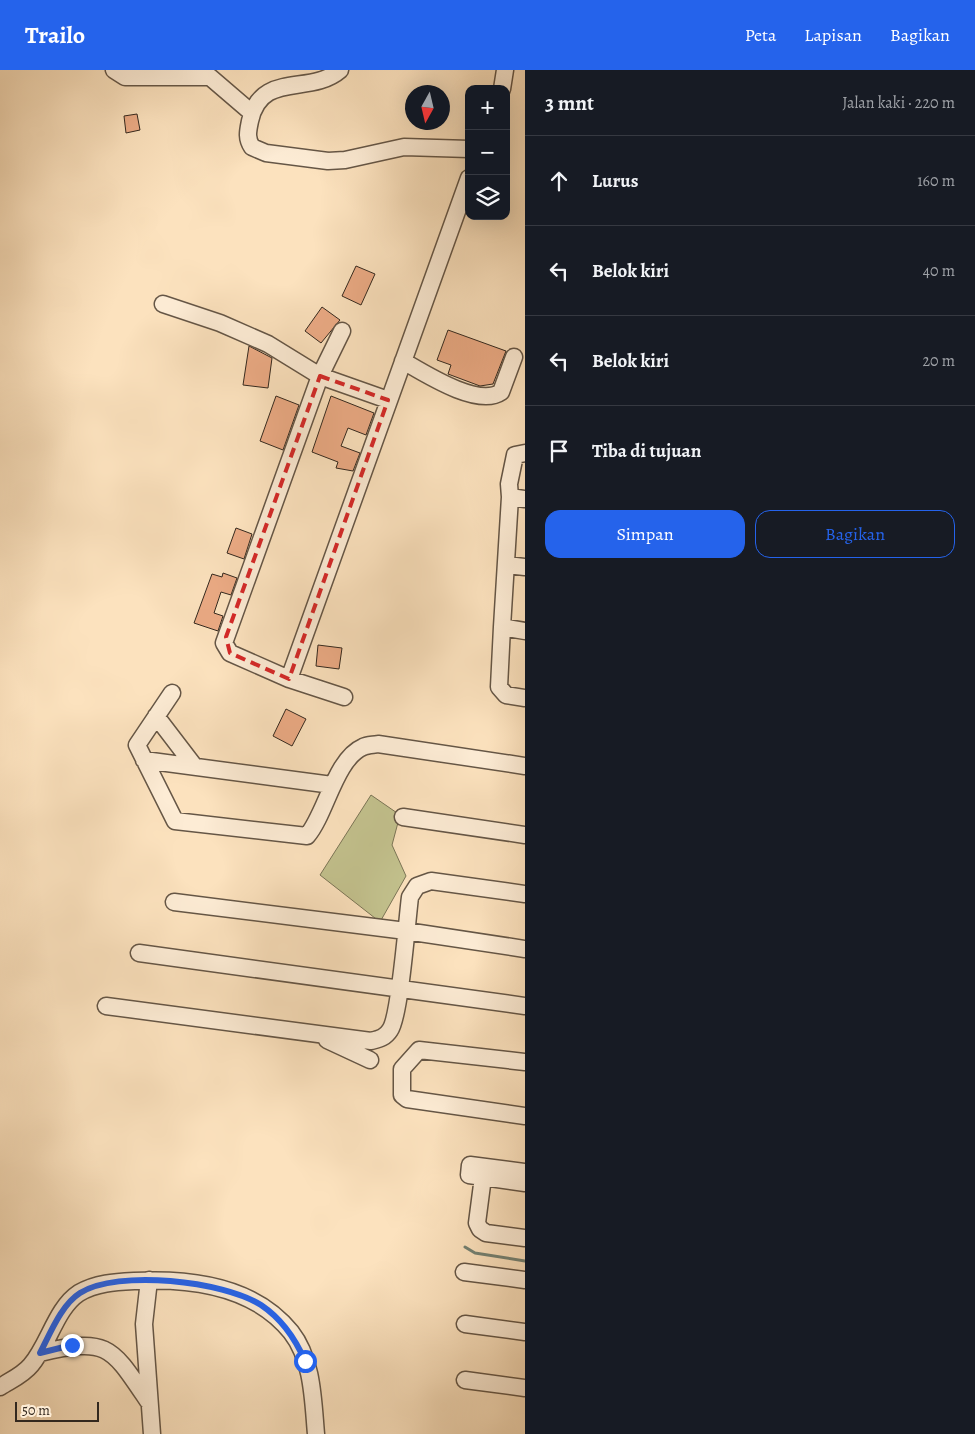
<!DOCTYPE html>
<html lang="id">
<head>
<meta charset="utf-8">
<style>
  :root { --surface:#171b24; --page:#242831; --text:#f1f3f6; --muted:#9ea1a6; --line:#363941; --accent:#2563eb }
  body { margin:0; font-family:Alegreya,serif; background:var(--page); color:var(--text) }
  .controls { position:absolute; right:15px; top:15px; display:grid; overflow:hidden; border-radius:10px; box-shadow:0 5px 20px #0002 }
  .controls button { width:45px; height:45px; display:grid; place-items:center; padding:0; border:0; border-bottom:1px solid var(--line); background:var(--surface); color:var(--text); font:25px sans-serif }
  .compass { position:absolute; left:405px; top:15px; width:45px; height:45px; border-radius:50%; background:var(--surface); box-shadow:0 5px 20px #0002; rotate:188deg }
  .scale { position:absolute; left:15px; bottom:12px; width:84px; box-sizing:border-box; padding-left:5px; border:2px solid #33281e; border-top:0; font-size:14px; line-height:18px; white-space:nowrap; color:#33281e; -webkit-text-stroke:4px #fdecd5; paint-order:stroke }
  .stop { position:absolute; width:15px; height:15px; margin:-11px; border:4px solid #2563eb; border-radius:50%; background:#fff }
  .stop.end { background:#2563eb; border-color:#fff; box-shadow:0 1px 5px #0008 }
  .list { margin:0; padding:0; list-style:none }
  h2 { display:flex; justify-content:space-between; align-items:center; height:65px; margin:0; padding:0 20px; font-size:21px }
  h2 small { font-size:16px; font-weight:400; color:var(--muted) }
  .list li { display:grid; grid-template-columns:32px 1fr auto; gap:15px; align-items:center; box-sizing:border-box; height:90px; padding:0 20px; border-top:1px solid var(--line) }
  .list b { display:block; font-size:19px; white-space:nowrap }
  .list em { font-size:16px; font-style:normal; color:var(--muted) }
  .actions { display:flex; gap:10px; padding:15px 20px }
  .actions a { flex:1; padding:11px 0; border:1px solid var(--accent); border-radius:15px; text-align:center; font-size:18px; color:var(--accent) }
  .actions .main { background:var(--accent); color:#fff }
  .icon { flex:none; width:28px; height:28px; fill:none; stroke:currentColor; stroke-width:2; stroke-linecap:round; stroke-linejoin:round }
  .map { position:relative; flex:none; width:525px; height:1364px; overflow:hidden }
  header { display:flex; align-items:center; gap:30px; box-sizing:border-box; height:70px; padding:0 25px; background:var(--accent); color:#fff }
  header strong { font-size:24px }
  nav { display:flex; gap:28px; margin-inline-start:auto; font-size:18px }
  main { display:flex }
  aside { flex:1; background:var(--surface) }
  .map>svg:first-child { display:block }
</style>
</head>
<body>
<header>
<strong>Trailo</strong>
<nav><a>Peta</a><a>Lapisan</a><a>Bagikan</a></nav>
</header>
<main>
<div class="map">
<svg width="525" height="1364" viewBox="0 0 525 1364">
  <rect width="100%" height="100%" fill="#fce2be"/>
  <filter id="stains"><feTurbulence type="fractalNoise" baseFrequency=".004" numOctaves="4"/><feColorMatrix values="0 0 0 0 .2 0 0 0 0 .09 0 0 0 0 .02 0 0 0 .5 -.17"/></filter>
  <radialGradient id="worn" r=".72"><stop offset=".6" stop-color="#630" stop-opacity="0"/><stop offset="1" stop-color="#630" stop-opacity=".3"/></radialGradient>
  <path fill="#c3c28e" stroke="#7b7556" d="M371 725 400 745 392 775 406 806 380 852 320 805Z"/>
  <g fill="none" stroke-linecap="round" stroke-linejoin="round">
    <path stroke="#748274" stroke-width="3" d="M465 1177 475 1183 525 1191"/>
  </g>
  <path fill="#ecab85" stroke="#33281e" d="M137 44 140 60 126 63 124 46Z
    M356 196 375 204 361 235 342 226Z
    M322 237 340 250 321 273 305 261Z
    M448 260 506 281 493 314 480 316 448 304 451 295 437 290Z
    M249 276 272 288 268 318 243 315Z
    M276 326 299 335 283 380 260 371Z
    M331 326 374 343 366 365 348 358 341 376 360 383 353 401 336 398 338 392 312 382Z
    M236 458 252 464 244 489 227 483Z
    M223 503 237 508 231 525 221 522 214 543 223 546 218 561 194 553 212 504 222 507Z
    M318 575 342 578 339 599 316 596Z
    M286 639 306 649 292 676 273 666Z"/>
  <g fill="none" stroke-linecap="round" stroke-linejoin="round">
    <g stroke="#655646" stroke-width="19">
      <path id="minor" d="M114 0 125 7H210L252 43
        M340 0C310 26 261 0 250 51 248 61 246 68 252 77L266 83 328 91 345 90 404 77 469 79
        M502 19 505 0
        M163 234 220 253 268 274 320 306 388 330
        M342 261 320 306 224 573 230 583 289 609 344 627
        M403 291C424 303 478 338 501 322L514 287
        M510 427 509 414 515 385 525 383
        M507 495 525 497
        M502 557 510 427 525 429
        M525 561 502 557 499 617 506 625 525 628
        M289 609 469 108
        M172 623 137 675 175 751 307 766C326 744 335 689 363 677 367 675 373 675 378 674L525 696
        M156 646 195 697
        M144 690 332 715
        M403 747 525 765
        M174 832 406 861 525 879
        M139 883 525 936
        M106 936 371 971C379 969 385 968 390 960 400 946 407 850 410 827L417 816 431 811 525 824
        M327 970 370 990
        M525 992 419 980 402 999V1025L407 1029 525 1046
        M525 1102 470 1095 469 1105 525 1113
        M483 1107 477 1153 480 1159 486 1163 525 1168
        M464 1202 525 1210
        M149 1210 144 1254 152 1364
        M465 1254 525 1262
        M40 1283C108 1267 111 1276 148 1331
        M465 1310 525 1318
        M0 1317C11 1310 23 1305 31 1295 49 1274 56 1238 79 1223 96 1213 115 1212 134 1211 189 1208 254 1216 291 1262 313 1290 313 1331 316 1364"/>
    </g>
    <use href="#minor" stroke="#fdecd5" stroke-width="16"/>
  </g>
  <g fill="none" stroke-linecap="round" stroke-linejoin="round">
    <path stroke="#2563eb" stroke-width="6" d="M72 1275 40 1283C50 1264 61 1235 80 1223 118 1199 223 1211 261 1235 282 1249 295 1268 305 1291"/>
  </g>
  <path fill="none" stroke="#d62828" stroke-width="4" stroke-dasharray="10 6" stroke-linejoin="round" d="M320 306 388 330 289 609 230 583 226 567Z"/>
  <rect width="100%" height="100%" filter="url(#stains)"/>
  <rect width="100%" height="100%" fill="url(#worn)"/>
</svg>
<div class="controls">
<button>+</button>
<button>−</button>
<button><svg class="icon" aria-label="layers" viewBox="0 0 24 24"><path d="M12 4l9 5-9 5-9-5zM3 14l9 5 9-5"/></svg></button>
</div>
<svg class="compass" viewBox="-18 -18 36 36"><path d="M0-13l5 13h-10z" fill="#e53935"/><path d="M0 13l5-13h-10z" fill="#9ea1a6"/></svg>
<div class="scale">50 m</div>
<div class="stop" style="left:305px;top:1291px"></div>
<div class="stop end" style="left:72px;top:1275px"></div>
</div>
<aside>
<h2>3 mnt<small>Jalan kaki · 220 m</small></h2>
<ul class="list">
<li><svg class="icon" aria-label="ahead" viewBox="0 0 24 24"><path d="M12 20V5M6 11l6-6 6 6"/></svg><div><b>Lurus</b></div><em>160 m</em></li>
<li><svg class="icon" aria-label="left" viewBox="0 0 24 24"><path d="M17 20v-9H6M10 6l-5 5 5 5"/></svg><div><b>Belok kiri</b></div><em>40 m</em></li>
<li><svg class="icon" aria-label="left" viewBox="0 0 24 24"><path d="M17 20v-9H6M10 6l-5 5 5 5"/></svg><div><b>Belok kiri</b></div><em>20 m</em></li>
<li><svg class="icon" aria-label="arrive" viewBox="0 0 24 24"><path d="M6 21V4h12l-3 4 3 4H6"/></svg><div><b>Tiba di tujuan</b></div></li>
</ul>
<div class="actions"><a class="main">Simpan</a><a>Bagikan</a></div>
</aside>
</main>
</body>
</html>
